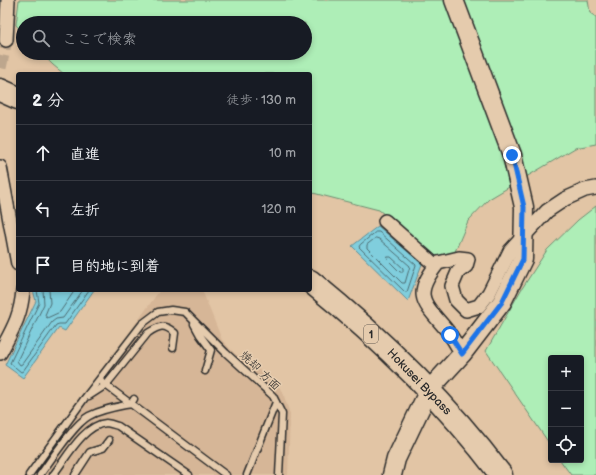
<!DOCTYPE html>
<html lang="ja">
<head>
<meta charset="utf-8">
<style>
  :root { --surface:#171b24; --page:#242831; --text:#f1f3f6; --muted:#9ea1a6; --line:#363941 }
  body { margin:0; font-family:"Balsamiq Sans","Klee One",sans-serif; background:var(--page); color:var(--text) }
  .controls { position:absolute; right:12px; bottom:12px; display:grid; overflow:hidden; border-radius:4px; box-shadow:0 2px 6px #0003 }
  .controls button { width:36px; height:36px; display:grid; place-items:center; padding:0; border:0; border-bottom:1px solid var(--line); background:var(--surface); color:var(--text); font:20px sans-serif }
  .stop { position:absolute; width:12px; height:12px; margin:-9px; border:3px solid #1a73e8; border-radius:50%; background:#fff }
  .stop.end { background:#1a73e8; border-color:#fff; box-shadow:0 1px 4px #0008 }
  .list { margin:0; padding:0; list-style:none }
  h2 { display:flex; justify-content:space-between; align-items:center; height:52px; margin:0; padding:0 16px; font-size:17px }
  h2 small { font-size:13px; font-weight:400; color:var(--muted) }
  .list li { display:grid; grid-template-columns:26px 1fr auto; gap:12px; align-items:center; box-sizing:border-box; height:56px; padding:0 16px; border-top:1px solid var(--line) }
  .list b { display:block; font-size:15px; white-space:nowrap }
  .list em { font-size:13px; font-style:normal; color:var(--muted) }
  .icon { flex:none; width:22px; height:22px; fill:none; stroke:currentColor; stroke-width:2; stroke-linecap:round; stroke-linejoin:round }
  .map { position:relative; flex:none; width:596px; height:475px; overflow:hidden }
  .search { position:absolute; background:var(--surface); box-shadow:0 2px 6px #0003; left:16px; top:16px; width:296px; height:44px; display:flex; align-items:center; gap:10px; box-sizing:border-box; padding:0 14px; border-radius:22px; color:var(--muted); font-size:15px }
  .panel { position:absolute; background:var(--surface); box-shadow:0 2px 6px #0003; left:16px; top:72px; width:296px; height:220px; border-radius:4px }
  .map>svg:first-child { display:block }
</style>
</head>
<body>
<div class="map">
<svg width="596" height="475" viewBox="0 0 596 475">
  <rect width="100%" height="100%" fill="#e2c5a5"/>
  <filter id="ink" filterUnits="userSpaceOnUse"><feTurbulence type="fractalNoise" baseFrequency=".025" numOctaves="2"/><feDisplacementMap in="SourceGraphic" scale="8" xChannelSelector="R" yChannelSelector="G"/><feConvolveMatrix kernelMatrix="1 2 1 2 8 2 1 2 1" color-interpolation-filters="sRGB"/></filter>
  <g filter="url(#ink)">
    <path fill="#d6b697" d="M160 290H202L222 340 235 354 275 379 284 396 290 414 288 475H26Z"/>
    <path fill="#aeeeb7" stroke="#6c8c71" d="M19 0H588L590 13 596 17V144L575 148 489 199 468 221 454 254 434 259 401 228 379 210 313 193 310 195V74H64L53 65 41 53H305V23H23V33L16 25Z
      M596 206V475H571L560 460H581V358H551V446L486 351 521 290 547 250 578 220Z"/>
    <path fill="#80cedd" stroke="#5e8d96" d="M378 226 422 264 408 301 352 246Z
      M33 290H94L65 331 59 328 23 378 5 365 36 301Z"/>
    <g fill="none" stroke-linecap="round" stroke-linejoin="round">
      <path stroke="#4d6c72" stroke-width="1" d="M376 232H379L416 265 407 292H405L359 247 360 245Z
        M376 238 379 239 410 266 405 283H402L367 248V245Z
        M388 257H391L403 268V272H400L388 260Z
        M37 290 39 303 10 363 21 372 23 371 56 325 59 324H65L89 290
        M43 290 44 304 17 361 20 365 22 364 52 322 56 319 63 318 83 290
        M49 290 50 303 45 315 47 318 60 312 75 290"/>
      <path stroke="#5e8d96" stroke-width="3.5" d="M1 0V11"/>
      <path stroke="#bda68d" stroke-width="13" stroke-dasharray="13 6" stroke-linecap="butt" d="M0 68 6 40"/>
      <g stroke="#2b2b2b" stroke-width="9">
        <path id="lane" d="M194 324 200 335 211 350 205 371
          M99 380 226 475
          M89 396 106 385 148 333C160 325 164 324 175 333L173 348
          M29 475 84 399 142 324 158 312 171 310 185 312 226 353 273 396 282 414 279 475
          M40 475C51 460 74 424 89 416 102 409 116 407 131 404L134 399
          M53 475C66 459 83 425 106 423 109 423 114 425 118 426L189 475
          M75 475 90 452 103 448 109 440
          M247 475 276 402"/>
      </g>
      <g stroke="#2b2b2b" stroke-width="16">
        <path id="street" d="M6 40 8 0
          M0 167 18 264
          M385 221 436 266
          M0 353C12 330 21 317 23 290
          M462 354C457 346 452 336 445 328 422 301 413 295 438 263L459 258 468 259 466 266 458 272 452 286 456 300 466 310 479 306 489 293 510 251 547 211 565 199 585 190 596 188"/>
      </g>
      <g stroke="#2b2b2b" stroke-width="21">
        <path id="secondary" d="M392 475 396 459 429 390 462 354 502 302 523 259 524 207 512 155 454 0"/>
      </g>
      <g stroke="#2b2b2b" stroke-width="25">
        <path id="highway" d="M0 90 18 98
          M310 281C380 338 446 402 501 475"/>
      </g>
      <use href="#lane" stroke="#e5cbad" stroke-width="6"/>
      <use href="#street" stroke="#e5cbad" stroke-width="13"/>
      <use href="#secondary" stroke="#e5cbad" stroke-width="18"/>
      <use href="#highway" stroke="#e5cbad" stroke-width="22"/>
    </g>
  </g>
  <g fill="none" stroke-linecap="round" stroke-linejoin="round" filter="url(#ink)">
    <path stroke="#1a73e8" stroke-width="5" d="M450 335 462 354 502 302 523 259 524 207 512 155"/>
  </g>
  <g text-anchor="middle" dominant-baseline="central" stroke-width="3.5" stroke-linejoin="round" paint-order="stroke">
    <rect fill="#e5cbad" stroke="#635b52" stroke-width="1" x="364" y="325" width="14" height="18" rx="3"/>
    <g font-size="11" font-weight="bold" fill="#2b2b2b">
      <text x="371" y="334">1</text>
    </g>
    <g font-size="12" fill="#2b2b2b" stroke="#e5cbad">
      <text transform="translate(260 371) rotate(44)">焼却 方面</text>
      <text transform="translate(419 382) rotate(46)">Hokusei Bypass</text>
    </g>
  </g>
</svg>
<div class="controls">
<button>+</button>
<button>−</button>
<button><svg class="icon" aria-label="locate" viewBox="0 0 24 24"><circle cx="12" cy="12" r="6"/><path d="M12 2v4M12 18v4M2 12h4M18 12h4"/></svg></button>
</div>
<div class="stop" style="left:450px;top:335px"></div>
<div class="stop end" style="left:512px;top:155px"></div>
<div class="search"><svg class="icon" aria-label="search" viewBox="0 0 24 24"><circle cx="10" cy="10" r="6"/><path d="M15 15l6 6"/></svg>ここで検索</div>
<section class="panel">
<h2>2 分<small>徒歩 · 130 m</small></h2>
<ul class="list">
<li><svg class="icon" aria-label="ahead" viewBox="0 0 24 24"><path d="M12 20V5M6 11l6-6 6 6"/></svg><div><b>直進</b></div><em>10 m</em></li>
<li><svg class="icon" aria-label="left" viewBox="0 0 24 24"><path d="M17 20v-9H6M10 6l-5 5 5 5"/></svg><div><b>左折</b></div><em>120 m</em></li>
<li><svg class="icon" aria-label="arrive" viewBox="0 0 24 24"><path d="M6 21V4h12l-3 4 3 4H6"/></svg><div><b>目的地に到着</b></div></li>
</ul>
</section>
</div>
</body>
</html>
